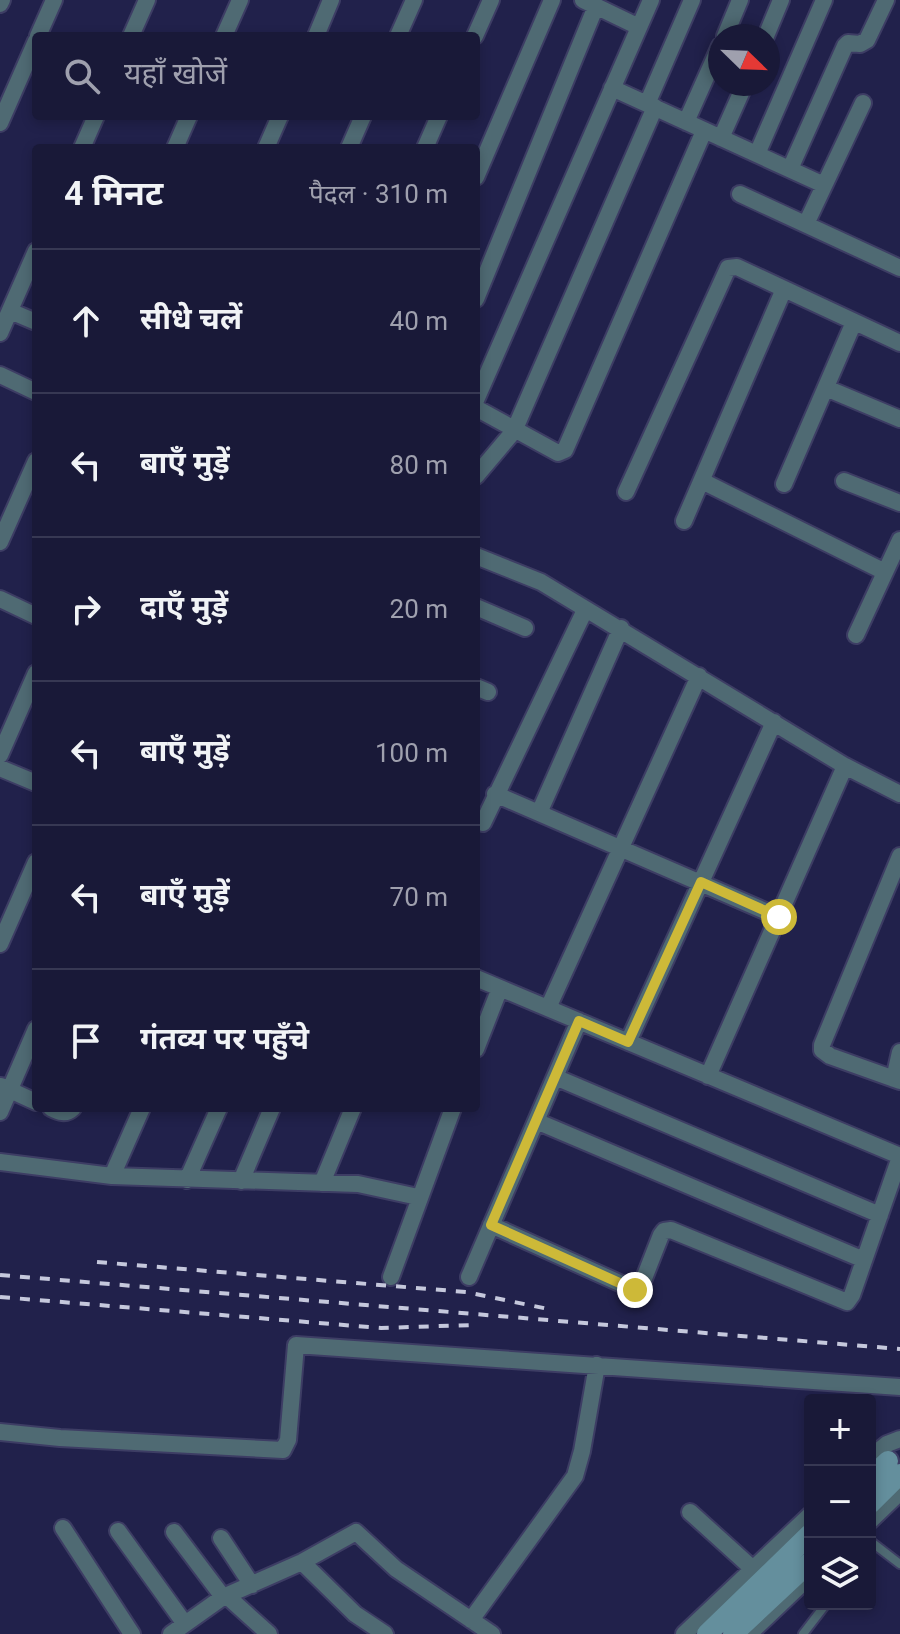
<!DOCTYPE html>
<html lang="hi">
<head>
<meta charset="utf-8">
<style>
  :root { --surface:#191938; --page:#222240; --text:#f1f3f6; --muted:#9fa0ae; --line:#373853 }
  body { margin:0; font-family:Roboto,"Noto Sans Devanagari",sans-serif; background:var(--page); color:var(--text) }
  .controls { position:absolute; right:24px; bottom:24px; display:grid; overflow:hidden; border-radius:8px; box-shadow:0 4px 12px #0003 }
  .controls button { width:72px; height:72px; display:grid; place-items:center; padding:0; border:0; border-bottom:2px solid var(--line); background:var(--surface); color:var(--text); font:40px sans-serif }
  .compass { position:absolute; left:708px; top:24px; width:72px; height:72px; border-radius:50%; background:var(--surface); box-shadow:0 4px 12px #0003; rotate:113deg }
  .stop { position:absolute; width:24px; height:24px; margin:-18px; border:6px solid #cdb938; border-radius:50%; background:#fff }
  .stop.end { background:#cdb938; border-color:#fff; box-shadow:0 2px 8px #0008 }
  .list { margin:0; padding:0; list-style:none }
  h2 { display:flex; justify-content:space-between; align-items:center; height:104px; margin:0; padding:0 32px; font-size:34px }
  h2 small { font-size:26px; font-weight:400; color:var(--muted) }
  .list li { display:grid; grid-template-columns:52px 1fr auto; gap:24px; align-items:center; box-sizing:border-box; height:144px; padding:0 32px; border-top:2px solid var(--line) }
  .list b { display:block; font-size:30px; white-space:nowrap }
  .list em { font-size:26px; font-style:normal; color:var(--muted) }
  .icon { flex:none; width:44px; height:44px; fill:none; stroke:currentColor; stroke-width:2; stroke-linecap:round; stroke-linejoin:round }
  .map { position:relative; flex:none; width:900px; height:1634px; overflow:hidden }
  .search { position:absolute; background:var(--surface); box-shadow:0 4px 12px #0003; left:32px; top:32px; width:448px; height:88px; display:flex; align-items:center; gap:20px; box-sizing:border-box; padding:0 28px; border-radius:8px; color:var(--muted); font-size:30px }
  .panel { position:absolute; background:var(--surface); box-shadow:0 4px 12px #0003; left:32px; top:144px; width:448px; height:968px; border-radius:8px }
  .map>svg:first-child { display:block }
</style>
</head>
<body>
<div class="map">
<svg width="900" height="1634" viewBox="0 0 900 1634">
  <rect width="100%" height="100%" fill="#21214b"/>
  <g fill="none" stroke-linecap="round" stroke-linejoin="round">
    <g stroke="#3d3d64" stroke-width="12">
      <path id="lane" d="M870 1541 900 1564
        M803 1634 826 1604"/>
    </g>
    <g stroke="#3d3d64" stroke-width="20">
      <path id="street" d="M583 0 639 27
        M0 4 2 0
        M38 36 54 0
        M131 36 147 0
        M224 36 240 0
        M316 36 331 0
        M398 36 414 0
        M475 36 491 0
        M725 36 740 0
        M766 36 781 0
        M612 88 824 185
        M647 104 692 0
        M686 122 720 46
        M0 123 36 41
        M721 138 745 84
        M82 148 96 116
        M175 148 189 116
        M266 148 280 116
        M349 148 363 116
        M425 148 439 116
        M757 154 824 0
        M790 169 845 46 848 43 860 44 867 40 886 0
        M476 177 552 0
        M740 194 900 268
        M806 224 863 103
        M476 299 596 6
        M10 311 36 322
        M0 333 36 251
        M0 375 36 392
        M826 388 900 419
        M476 400 651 0
        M476 408 558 453 565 450 704 131
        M476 476 514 431 655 107
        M702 481 885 572
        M844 481 900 503
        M784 484 854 322
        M626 492 728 268 737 267 900 343
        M684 521 784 289
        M0 542 36 461
        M476 556 541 582 845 766 900 794
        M0 599 36 616
        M476 607 525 628
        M856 635 900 540
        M476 687 488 692
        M0 755 36 673
        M0 768 36 783
        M495 794 779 917
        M539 813 621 628
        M483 823 585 610
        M900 856 822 1045V1050L830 1056 900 1081
        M0 944 36 862
        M476 978 900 1156
        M548 1008 699 676
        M628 1042 774 722
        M476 1049 500 988
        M708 1076 845 766
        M555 1077 880 1215
        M894 1079 900 1052
        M1 1086 36 1102
        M51 1108C59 1112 66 1115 73 1108
        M0 1112 36 1029
        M536 1121 864 1260
        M0 1162 112 1176 358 1184 418 1197
        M112 1176 142 1108
        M187 1180 219 1108
        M241 1181 272 1108
        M322 1183 353 1108
        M491 1225 635 1290 641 1286 661 1235 664 1231 671 1230 847 1302 852 1295 900 1157
        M391 1277 453 1108
        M469 1277 579 1021
        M0 1432 60 1438 283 1450 288 1440 296 1345 900 1387
        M870 1458 887 1444 900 1439
        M690 1512 753 1569
        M870 1521 900 1492
        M63 1528 132 1634
        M118 1531 185 1624
        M174 1532 223 1597
        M221 1538 252 1585
        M302 1562 355 1614 385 1634
        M227 1596 269 1634
        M471 1620 575 1476 582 1451 597 1365
        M171 1634 223 1597 302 1562 356 1532 396 1569 492 1634
        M684 1634 810 1515
        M749 1634 810 1576"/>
    </g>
    <g stroke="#3d3d64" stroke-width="24">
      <path id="secondary" d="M870 1478 888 1461
        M870 1504 900 1474
        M707 1634 810 1534
        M733 1634 810 1562"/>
    </g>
    <use href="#lane" stroke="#4f6a73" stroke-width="8"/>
    <use href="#street" stroke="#4f6a73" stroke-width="16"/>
    <use href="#secondary" stroke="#648f9d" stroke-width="20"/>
    <path stroke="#c5c8dc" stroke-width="4" stroke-dasharray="10 10" stroke-linecap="butt" d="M97 1262 466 1292 553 1310
      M0 1275 900 1349
      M0 1297 381 1328 473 1325"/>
  </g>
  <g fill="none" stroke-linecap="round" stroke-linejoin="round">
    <path stroke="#cdb938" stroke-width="10" d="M635 1290 491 1225 579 1021 628 1042 701 882 779 917"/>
  </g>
</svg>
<div class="controls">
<button>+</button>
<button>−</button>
<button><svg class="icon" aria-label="layers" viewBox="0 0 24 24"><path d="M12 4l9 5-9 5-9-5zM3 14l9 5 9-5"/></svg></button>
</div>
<svg class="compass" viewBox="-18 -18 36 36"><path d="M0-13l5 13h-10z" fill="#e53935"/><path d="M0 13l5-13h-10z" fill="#9fa0ae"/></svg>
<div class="stop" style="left:779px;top:917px"></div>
<div class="stop end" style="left:635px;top:1290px"></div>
<div class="search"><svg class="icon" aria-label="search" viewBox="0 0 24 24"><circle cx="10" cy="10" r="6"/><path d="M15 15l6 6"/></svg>यहाँ खोजें</div>
<section class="panel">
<h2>4 मिनट<small>पैदल · 310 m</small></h2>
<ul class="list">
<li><svg class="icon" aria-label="ahead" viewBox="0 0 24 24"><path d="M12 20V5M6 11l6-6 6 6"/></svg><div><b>सीधे चलें</b></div><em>40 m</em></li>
<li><svg class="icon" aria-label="left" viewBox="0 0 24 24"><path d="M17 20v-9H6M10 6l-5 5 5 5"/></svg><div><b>बाएँ मुड़ें</b></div><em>80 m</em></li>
<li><svg class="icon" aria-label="right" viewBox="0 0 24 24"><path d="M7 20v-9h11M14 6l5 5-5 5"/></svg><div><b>दाएँ मुड़ें</b></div><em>20 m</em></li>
<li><svg class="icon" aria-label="left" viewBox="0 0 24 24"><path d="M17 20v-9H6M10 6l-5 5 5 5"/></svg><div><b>बाएँ मुड़ें</b></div><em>100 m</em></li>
<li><svg class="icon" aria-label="left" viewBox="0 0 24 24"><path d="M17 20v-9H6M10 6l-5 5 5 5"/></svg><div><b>बाएँ मुड़ें</b></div><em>70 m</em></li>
<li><svg class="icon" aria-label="arrive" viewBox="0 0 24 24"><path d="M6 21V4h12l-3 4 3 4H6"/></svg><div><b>गंतव्य पर पहुँचे</b></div></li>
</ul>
</section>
</div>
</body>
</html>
